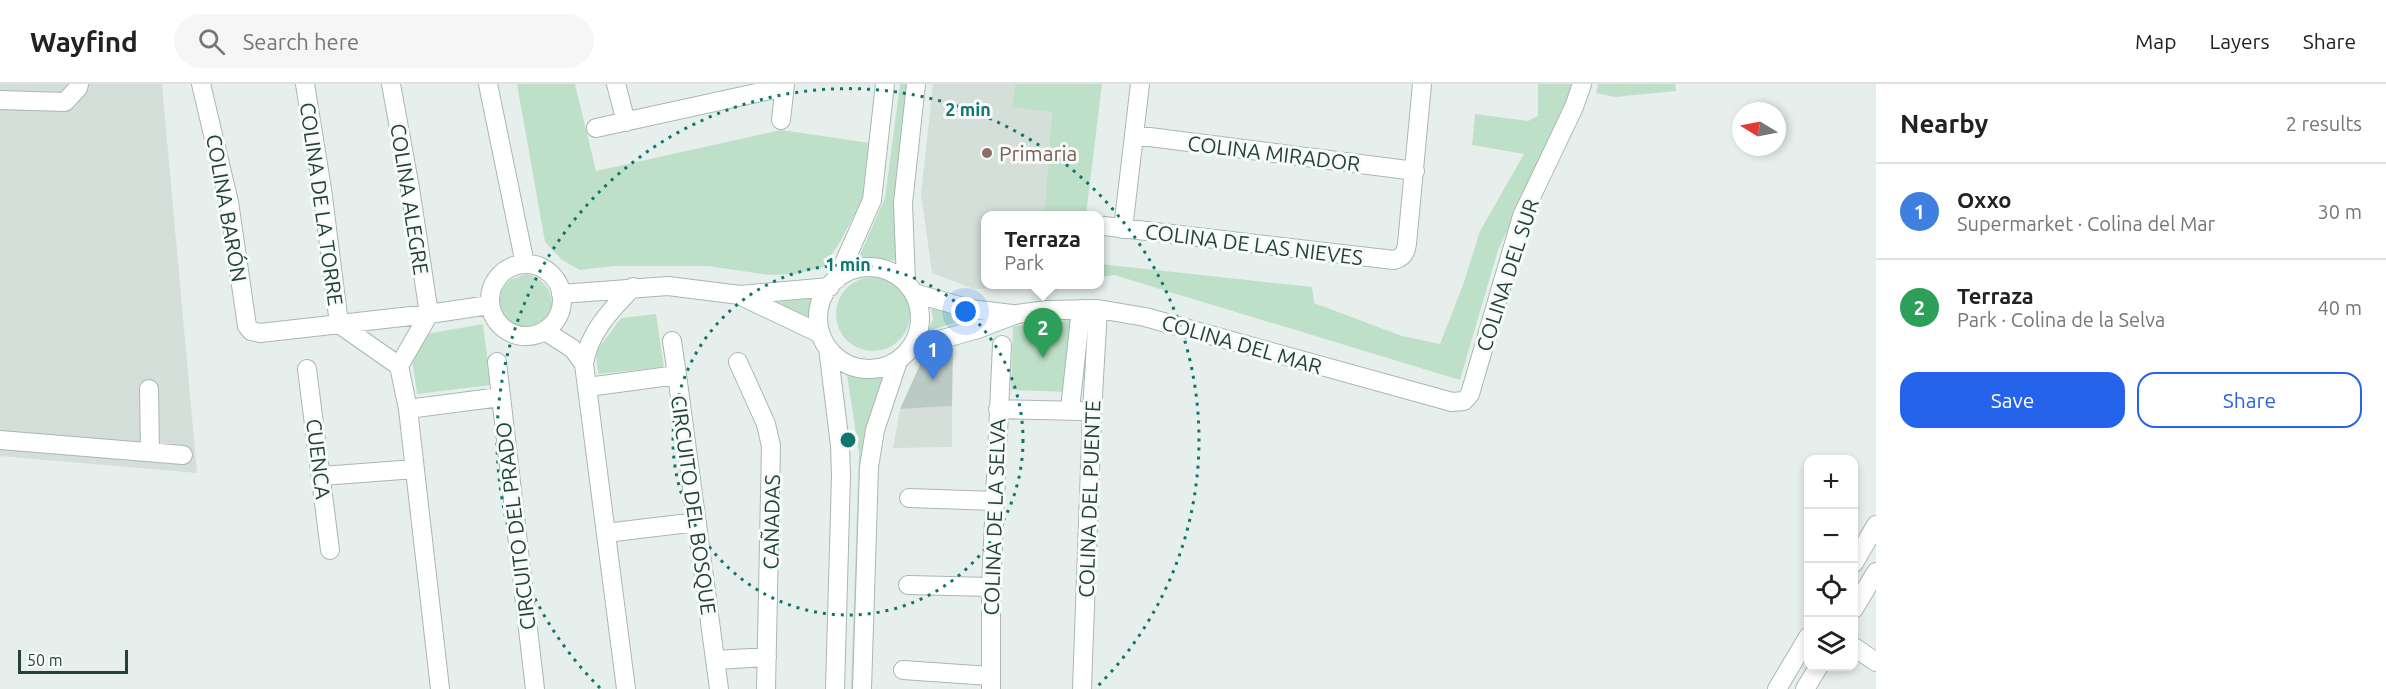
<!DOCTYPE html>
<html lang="en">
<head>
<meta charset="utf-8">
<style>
  :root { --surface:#fff; --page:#f6f6f6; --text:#222; --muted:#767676; --line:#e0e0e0; --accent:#2563eb }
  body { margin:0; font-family:Ubuntu,sans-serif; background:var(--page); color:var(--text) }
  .controls { position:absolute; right:18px; bottom:18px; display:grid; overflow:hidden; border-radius:12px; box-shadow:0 3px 9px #0003 }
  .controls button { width:54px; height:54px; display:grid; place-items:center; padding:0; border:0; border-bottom:2px solid var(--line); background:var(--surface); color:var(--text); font:30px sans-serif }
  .compass { position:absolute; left:1732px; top:18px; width:54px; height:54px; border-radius:50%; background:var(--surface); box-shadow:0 3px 9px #0003; rotate:280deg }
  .scale { position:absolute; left:18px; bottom:15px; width:110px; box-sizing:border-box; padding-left:6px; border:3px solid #24423a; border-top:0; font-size:16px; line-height:21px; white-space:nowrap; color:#24423a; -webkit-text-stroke:4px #f7fbf9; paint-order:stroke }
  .you { position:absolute; left:966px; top:228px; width:21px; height:21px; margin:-15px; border:4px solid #fff; border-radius:50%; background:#1a73e8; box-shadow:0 0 0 9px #1a73e833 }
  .badge { display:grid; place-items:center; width:39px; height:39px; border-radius:50%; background:var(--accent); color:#fff; font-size:20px; font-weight:700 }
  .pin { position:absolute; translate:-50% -50px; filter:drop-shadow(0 2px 3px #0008) }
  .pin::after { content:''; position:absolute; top:32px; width:21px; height:18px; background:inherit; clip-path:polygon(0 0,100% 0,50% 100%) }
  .popup { position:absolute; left:981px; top:127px; width:123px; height:78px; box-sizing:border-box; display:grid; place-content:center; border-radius:12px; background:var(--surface); filter:drop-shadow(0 2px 4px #0005); font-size:20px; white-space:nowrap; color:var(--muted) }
  .popup b { font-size:22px; color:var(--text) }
  .popup::after { content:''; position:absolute; left:50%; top:100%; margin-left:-12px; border:12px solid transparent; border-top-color:var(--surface) }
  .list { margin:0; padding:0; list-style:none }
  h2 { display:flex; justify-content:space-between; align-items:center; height:78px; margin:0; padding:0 24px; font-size:26px }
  h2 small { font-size:20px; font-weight:400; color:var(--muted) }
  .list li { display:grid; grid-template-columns:39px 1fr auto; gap:18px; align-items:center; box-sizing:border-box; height:96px; padding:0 24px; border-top:2px solid var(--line) }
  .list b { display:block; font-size:22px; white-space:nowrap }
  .list p { margin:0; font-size:20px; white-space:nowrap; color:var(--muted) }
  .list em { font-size:20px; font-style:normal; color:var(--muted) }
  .actions { display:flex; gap:12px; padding:18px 24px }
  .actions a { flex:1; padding:14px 0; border:2px solid var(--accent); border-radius:18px; text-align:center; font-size:21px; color:var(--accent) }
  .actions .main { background:var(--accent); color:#fff }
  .icon { flex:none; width:33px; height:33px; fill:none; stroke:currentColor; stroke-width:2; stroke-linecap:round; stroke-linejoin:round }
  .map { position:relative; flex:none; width:1876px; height:605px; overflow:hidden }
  header { display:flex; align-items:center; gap:36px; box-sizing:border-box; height:84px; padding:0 30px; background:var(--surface); border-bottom:2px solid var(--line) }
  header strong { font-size:28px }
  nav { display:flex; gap:33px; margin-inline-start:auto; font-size:21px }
  .search { width:420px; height:54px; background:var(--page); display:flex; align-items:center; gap:15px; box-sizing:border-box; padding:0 21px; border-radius:33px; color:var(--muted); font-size:22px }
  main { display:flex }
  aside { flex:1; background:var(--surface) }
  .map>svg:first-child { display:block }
</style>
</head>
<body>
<header>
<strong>Wayfind</strong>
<div class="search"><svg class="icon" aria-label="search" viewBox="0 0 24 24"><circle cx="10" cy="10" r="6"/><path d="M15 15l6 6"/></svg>Search here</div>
<nav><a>Map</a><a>Layers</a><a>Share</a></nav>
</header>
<main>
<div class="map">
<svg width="1876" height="605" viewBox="0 0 1876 605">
  <rect width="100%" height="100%" fill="#e6efeb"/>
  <path fill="#d4dfda" d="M0 0H162L197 389 0 372Z
    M933 0H1015L1012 22 1052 27 1044 131 986 132V200L1038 201V204L974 205 932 189 921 110Z
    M952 322V363L893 364 900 325Z"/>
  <path fill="#bfe0c8" d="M517 0H575L596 87 781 46 870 59 863 115 840 158 823 183 795 190 770 191 708 182H614L580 186 562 176 545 158Z
    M900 0H909L899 177 859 173 885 114Z
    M1015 0H1102L1086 131H1044L1052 28 1012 23Z
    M1538 0H1573L1568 20 1498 166 1460 296 1114 191 1100 193V180L1312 203 1314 219 1402 252 1440 260 1463 201 1480 147 1524 70 1472 61 1475 30 1528 37 1538 32Z
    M1598 0H1675L1676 7 1615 13 1596 9Z
    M527 190C552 197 560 222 543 242 536 244 527 247 520 246 502 243 495 220 503 204 508 195 518 193 527 190Z
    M836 230a37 37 0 1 1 74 0a37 37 0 1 1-74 0Z
    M815 214 812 234 773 218Z
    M930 217 980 231 928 247 933 235Z
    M656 230 664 283 598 290 596 268 621 234Z
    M1078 235 1071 308 1011 306 1013 242Z
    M483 240 491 301 417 310 409 253Z
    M846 284 870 292 889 287 866 366 859 605H851L859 369Z"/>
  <path fill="#bbcac4" d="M953 264 952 322 900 325 924 272Z"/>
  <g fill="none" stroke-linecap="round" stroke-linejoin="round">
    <g stroke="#a8b8b2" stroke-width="20">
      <path id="minor" d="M201 0 229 118 247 242 251 247 260 249 429 230 489 221
        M305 0 322 105 339 240 399 282
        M391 0 410 104 429 230 399 282 408 325 440 605
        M488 0 525 180
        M616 0 626 38
        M0 16 65 18 78 4 79 0
        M781 36 785 0
        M596 44 784 3
        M1134 51 1415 87
        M1104 142 1394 176C1402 174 1406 169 1407 160L1422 0
        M1123 145 1140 0
        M490 216a36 36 0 1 1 72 0a36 36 0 1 1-72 0Z
        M818 234a51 51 0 1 1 102 0a51 51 0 1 1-102 0Z
        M837 195 872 116 885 0
        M906 198 903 119 916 0
        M914 209 970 225 1012 230
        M561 210 668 202 740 211 830 203
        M741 212 821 250
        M545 247 573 265 584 280
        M672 257 677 291
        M828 264 840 361 841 392 835 605
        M911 264 978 245 1017 230 1047 226 1098 225 1145 233 1452 318 1464 317 1470 310 1522 132 1574 23 1582 0
        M497 278 535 605
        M738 278 766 340 771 362 766 605
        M307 285 330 466
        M588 303 677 291 719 605
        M149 305 150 368
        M408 325 500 313
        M998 325 1081 327
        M1070 325 1081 225
        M0 356 183 371
        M322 392 415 385
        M909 414 995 417
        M606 449 697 438
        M1854 479 1876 441
        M908 501 991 503
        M1854 525 1876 488
        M1854 563 1876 578
        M715 576 767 573
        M903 586 990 592
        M626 605 584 280C589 248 611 226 633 203
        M862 605 869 383 875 346 898 277
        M991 605V503L1002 261
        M1082 605 1092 328 1098 225
        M1777 605 1808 553
        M1805 605 1819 582"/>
    </g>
    <use href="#minor" stroke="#fff" stroke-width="18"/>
  </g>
  <g fill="none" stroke="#0f766e" stroke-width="3" stroke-dasharray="3 6">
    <circle cx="848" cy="356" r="175"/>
    <path d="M600 604A351 351 0 1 1 1096 604"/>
  </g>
  <circle fill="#8d6e63" stroke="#f7fbf9" stroke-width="2" cx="987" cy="69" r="6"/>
  <g text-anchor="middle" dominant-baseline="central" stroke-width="6" stroke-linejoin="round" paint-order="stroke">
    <g font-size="21" fill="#785e54" stroke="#f7fbf9" text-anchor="start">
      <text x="999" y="69">Primaria</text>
    </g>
    <g font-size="21" fill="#24423a" stroke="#f7fbf9">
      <text transform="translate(1274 69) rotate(7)">COLINA MIRADOR</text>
      <text transform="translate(410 115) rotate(81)">COLINA ALEGRE</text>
      <text transform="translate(322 120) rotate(82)">COLINA DE LA TORRE</text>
      <text transform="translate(227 124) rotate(80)">COLINA BARÓN</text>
      <text transform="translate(1254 160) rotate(7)">COLINA DE LAS NIEVES</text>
      <text transform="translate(1507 191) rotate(-72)">COLINA DEL SUR</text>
      <text transform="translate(1242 260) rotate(16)">COLINA DEL MAR</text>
      <text transform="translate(319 375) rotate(83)">CUENCA</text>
      <text transform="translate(1089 415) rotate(-88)">COLINA DEL PUENTE</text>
      <text transform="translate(694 421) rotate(82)">CIRCUITO DEL BOSQUE</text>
      <text transform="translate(994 433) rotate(-88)">COLINA DE LA SELVA</text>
      <text transform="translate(771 438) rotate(-89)">CAÑADAS</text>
      <text transform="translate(515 442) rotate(-97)">CIRCUITO DEL PRADO</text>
    </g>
  </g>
  <circle cx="848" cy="356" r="9" fill="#0f766e" stroke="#f7fbf9" stroke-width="3"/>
  <g font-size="18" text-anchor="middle" font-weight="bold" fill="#0f766e" stroke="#f7fbf9" stroke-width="6" stroke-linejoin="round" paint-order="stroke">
    <text x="968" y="32">2 min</text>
    <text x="848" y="187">1 min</text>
  </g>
</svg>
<div class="controls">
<button>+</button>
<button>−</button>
<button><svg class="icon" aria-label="locate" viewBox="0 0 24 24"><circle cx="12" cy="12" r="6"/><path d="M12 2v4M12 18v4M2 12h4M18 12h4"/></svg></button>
<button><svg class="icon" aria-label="layers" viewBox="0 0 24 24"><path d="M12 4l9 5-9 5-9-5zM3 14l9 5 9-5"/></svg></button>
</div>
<svg class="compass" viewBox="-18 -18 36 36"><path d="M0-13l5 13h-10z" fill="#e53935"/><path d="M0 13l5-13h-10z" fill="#767676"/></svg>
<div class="scale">50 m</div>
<div class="you"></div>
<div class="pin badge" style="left:933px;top:296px;background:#3f7fe0">1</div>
<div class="pin badge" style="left:1043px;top:274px;background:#2e9e5b">2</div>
<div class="popup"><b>Terraza</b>Park</div>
</div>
<aside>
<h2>Nearby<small>2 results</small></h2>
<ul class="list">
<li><span class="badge" style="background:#3f7fe0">1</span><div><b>Oxxo</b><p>Supermarket · Colina del Mar</p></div><em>30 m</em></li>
<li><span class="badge" style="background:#2e9e5b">2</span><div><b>Terraza</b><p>Park · Colina de la Selva</p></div><em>40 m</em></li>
</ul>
<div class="actions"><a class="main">Save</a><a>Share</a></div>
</aside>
</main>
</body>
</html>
